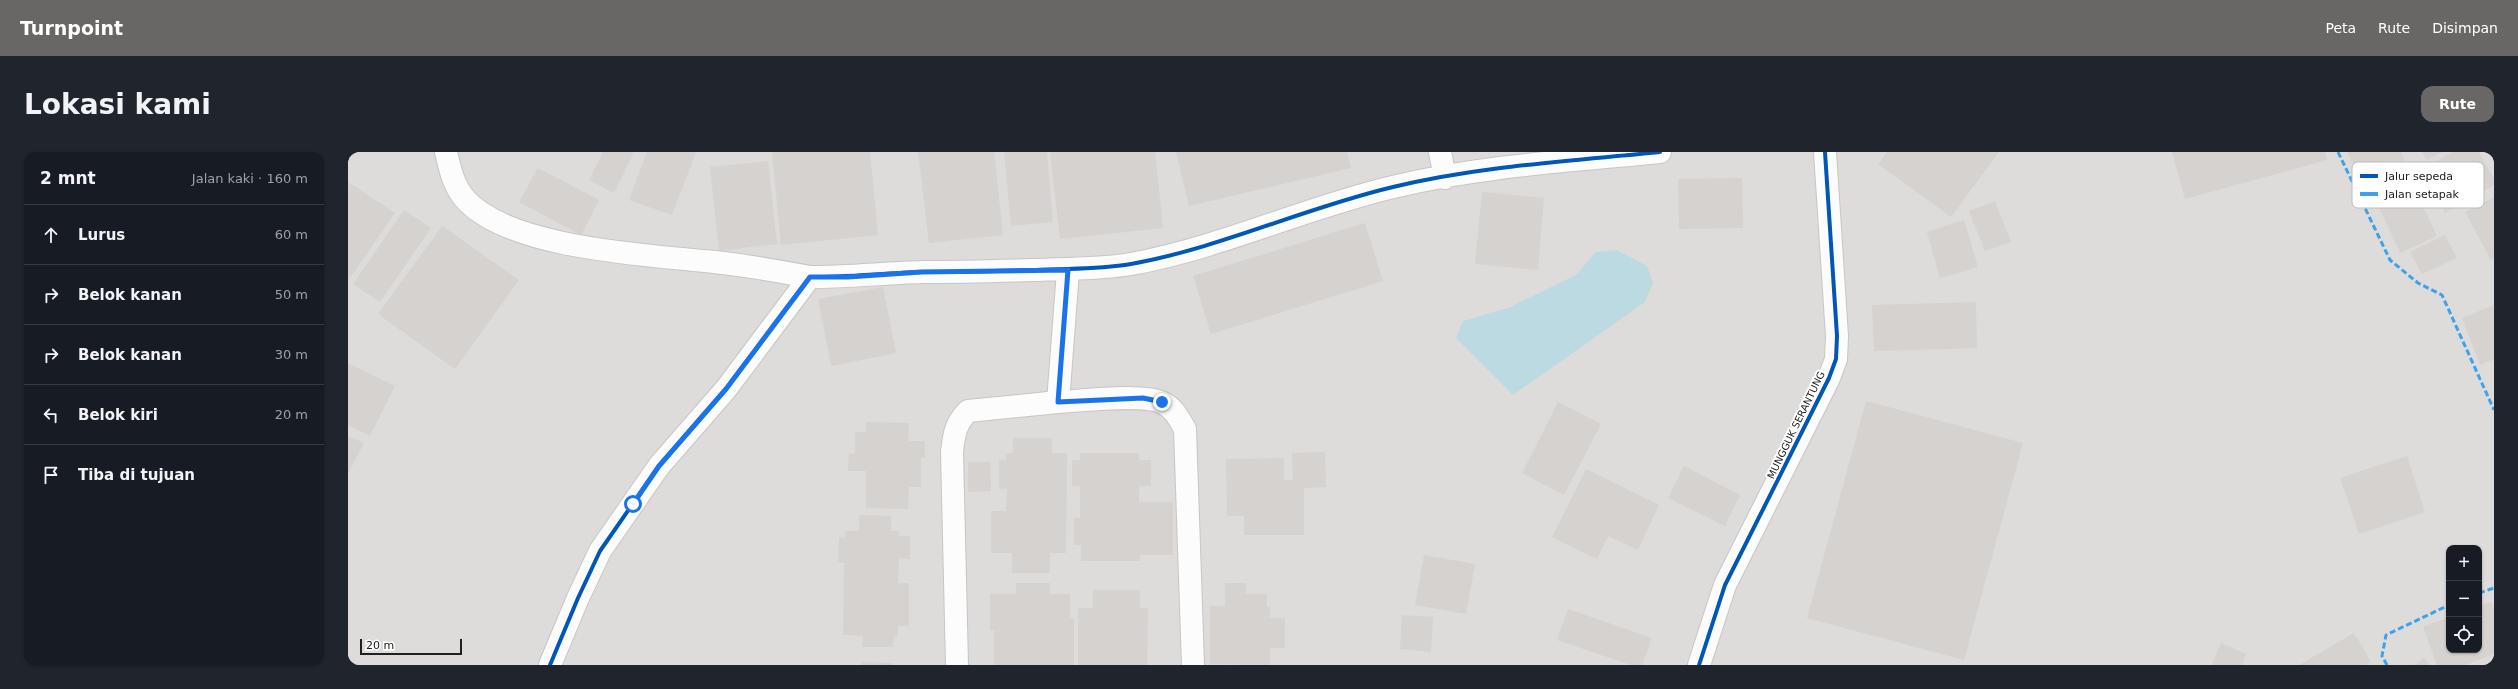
<!DOCTYPE html>
<html lang="id">
<head>
<meta charset="utf-8">
<style>
  :root { --surface:#171b24; --page:#20242c; --text:#f1f3f6; --muted:#9ea1a6; --line:#363941; --accent:#686766 }
  body { margin:0; font-family:"DejaVu Sans",sans-serif; background:var(--page); color:var(--text) }
  .controls { position:absolute; right:12px; bottom:12px; display:grid; overflow:hidden; border-radius:8px; box-shadow:0 1px 3px #0004 }
  .controls button { width:36px; height:36px; display:grid; place-items:center; padding:0; border:0; border-bottom:1px solid var(--line); background:var(--surface); color:var(--text); font:20px sans-serif }
  .scale { position:absolute; left:12px; bottom:10px; width:102px; box-sizing:border-box; padding-left:4px; border:2px solid #202020; border-top:0; font-size:11px; line-height:14px; white-space:nowrap; color:#202020; -webkit-text-stroke:3px #fff; paint-order:stroke }
  .stop { position:absolute; width:12px; height:12px; margin:-9px; border:3px solid #1a73e8; border-radius:50%; background:#fff }
  .stop.end { background:#1a73e8; border-color:#fff; box-shadow:0 1px 4px #0008 }
  .list { margin:0; padding:0; list-style:none }
  h2 { display:flex; justify-content:space-between; align-items:center; height:52px; margin:0; padding:0 16px; font-size:17px }
  h2 small { font-size:13px; font-weight:400; color:var(--muted) }
  .list li { display:grid; grid-template-columns:26px 1fr auto; gap:12px; align-items:center; box-sizing:border-box; height:60px; padding:0 16px; border-top:1px solid var(--line) }
  .list b { display:block; font-size:15px; white-space:nowrap }
  .list em { font-size:13px; font-style:normal; color:var(--muted) }
  .icon { flex:none; width:22px; height:22px; fill:none; stroke:currentColor; stroke-width:2; stroke-linecap:round; stroke-linejoin:round }
  .map { position:relative; flex:none; width:2146px; height:513px; overflow:hidden; border-radius:12px }
  header { display:flex; align-items:center; gap:24px; box-sizing:border-box; height:56px; padding:0 20px; background:var(--accent); color:#fff }
  header strong { font-size:19px }
  nav { display:flex; gap:22px; margin-inline-start:auto; font-size:14px }
  .intro { display:flex; align-items:center; justify-content:space-between; box-sizing:border-box; height:96px; padding:0 24px }
  h1 { margin:0; font-size:28px }
  .button { padding:10px 18px; border-radius:12px; background:var(--accent); color:#fff; font-size:14px; font-weight:700 }
  main { display:flex; gap:24px; padding:0 24px }
  aside { flex:1; background:var(--surface); border-radius:12px; box-shadow:0 1px 3px #0004 }
  .map>svg:first-child { display:block }
</style>
</head>
<body>
<header>
<strong>Turnpoint</strong>
<nav><a>Peta</a><a>Rute</a><a>Disimpan</a></nav>
</header>
<div class="intro"><h1>Lokasi kami</h1><a class="button">Rute</a></div>
<main>
<aside>
<h2>2 mnt<small>Jalan kaki · 160 m</small></h2>
<ul class="list">
<li><svg class="icon" aria-label="ahead" viewBox="0 0 24 24"><path d="M12 20V5M6 11l6-6 6 6"/></svg><div><b>Lurus</b></div><em>60 m</em></li>
<li><svg class="icon" aria-label="right" viewBox="0 0 24 24"><path d="M7 20v-9h11M14 6l5 5-5 5"/></svg><div><b>Belok kanan</b></div><em>50 m</em></li>
<li><svg class="icon" aria-label="right" viewBox="0 0 24 24"><path d="M7 20v-9h11M14 6l5 5-5 5"/></svg><div><b>Belok kanan</b></div><em>30 m</em></li>
<li><svg class="icon" aria-label="left" viewBox="0 0 24 24"><path d="M17 20v-9H6M10 6l-5 5 5 5"/></svg><div><b>Belok kiri</b></div><em>20 m</em></li>
<li><svg class="icon" aria-label="arrive" viewBox="0 0 24 24"><path d="M6 21V4h12l-3 4 3 4H6"/></svg><div><b>Tiba di tujuan</b></div></li>
</ul>
</aside>
<div class="map">
<svg width="2146" height="513" viewBox="0 0 2146 513">
  <rect width="100%" height="100%" fill="#eeece9"/>
  <path fill="#dddcda" fill-rule="evenodd" d="M0 0H2146V513H0ZM2101 396H2131V498H2101Z"/>
  <path fill="#bcdae2" d="M1268 98 1299 114 1305 131 1297 150 1165 243 1108 186 1115 169 1160 156 1228 123 1248 100Z"/>
  <path fill="#d5d2d0" d="M255 0H286L266 41 241 28Z
    M299 0H348L324 63 281 48Z
    M424 0H522L530 83 433 93Z
    M570 0H646L655 83 581 91Z
    M656 0H699L705 70 663 74Z
    M702 0H807L815 76 712 87Z
    M828 0H999L1003 16 841 54Z
    M1539 0H1651L1603 65 1530 12Z
    M1824 0H1977L1979 8 1837 47Z
    M1999 0H2053L2064 25 2019 45Z
    M2074 0H2094L2079 8Z
    M2105 0H2131L2146 27V33L2097 61 2072 18Z
    M420 9 429 92 371 99 362 15Z
    M190 16 251 48 233 83 171 50Z
    M1394 26 1395 76 1331 77 1330 27Z
    M2063 28 2089 84 2052 101 2026 45Z
    M0 30 47 61 0 129Z
    M1134 40 1196 46 1190 118 1127 112Z
    M2146 45V106L2143 108 2117 60Z
    M1647 49 1663 90 1637 99 1621 59Z
    M56 58 83 76 32 150 5 132Z
    M1616 68 1630 115 1592 126 1579 80Z
    M1017 71 1035 129 863 182 845 124Z
    M94 74 171 128 107 217 30 162Z
    M2097 83 2109 106 2074 122 2062 100Z
    M535 135 548 201 483 214 470 147Z
    M1628 150 1629 196 1526 199 1524 153Z
    M2146 153V207L2132 213 2114 166Z
    M0 211 47 234 22 284 0 273Z
    M1518 249 1675 291 1616 508 1459 466Z
    M1210 250 1253 272 1216 343 1174 321Z
    M518 270 561 271 560 289H577V306H573V335H561L560 357 518 356V319H500L501 301 507 302V280H518Z
    M0 284 16 291 0 322Z
    M665 286H704V301H719L718 401H702V421H664V401H643V359H658L659 337H651V308H658V301H665Z
    M977 300 978 335 956 336V383H896V364H879L878 307 936 306V328H945L944 301Z
    M732 301H791V308H803V334H791V350H825V403H792V409H733V393H726V366H732V334H724V308H732Z
    M2059 304 2077 360 2011 382 1992 326Z
    M620 310H642L643 339 620 340Z
    M1336 314 1392 343 1377 374 1320 346Z
    M1238 317 1311 353 1290 398 1260 384 1249 407 1204 385Z
    M511 363 543 364V379H551V384H562V407L551 406 550 431H561V474H550V484H546L545 495H514L515 484 495 483 496 411H490L491 385 497 386V379H511Z
    M1076 403 1127 412 1118 462 1067 453Z
    M668 431H702V442H722V467H726V513H646V478H642V442H668Z
    M877 431H898V442H919V455H922V466H937V496H922V513L862 512V454H877Z
    M745 438H792V456H800L799 513H730V456H745Z
    M2143 450 2146 458V502L2117 513H2089L2075 475 2101 465V498H2131V454Z
    M1220 457 1304 486 1294 513H1283L1209 488Z
    M1054 463 1085 465 1083 500 1052 497Z
    M2006 481 2023 510 2018 513H1951Z
    M1873 491 1898 502 1894 513H1864Z
    M2076 506 2082 513H2067Z
    M513 510 545 511V513H513Z"/>
  <g fill="none" stroke-linecap="round" stroke-linejoin="round">
    <g stroke="#c7c6c5" stroke-width="24">
      <path id="minor" d="M98 0C102 17 105 33 117 47 161 97 302 103 366 110 398 113 430 119 462 125
        M1092 0 1097 26
        M710 250C734 249 796 241 815 251 826 256 831 267 837 277L845 513
        M202 513 230 446 252 399 311 314 378 237 462 125C500 125 537 121 575 120 613 120 650 119 688 118 721 116 748 118 783 112 872 96 956 56 1045 35 1132 14 1223 9 1312 0
        M609 513 604 300C606 283 607 272 620 259L710 250 720 119
        M1351 513 1377 433 1481 226 1488 207 1489 184 1477 0"/>
    </g>
    <use href="#minor" stroke="#fcfcfc" stroke-width="22"/>
    <path stroke="#3da2ea" stroke-width="3" stroke-dasharray="6 3" stroke-linecap="butt" d="M1990 0 2042 108 2070 131 2094 143 2146 258
      M2131 441 2146 436
      M2039 513 2034 504 2038 483 2101 453"/>
    <g stroke="#fff" stroke-width="6">
      <path id="cycleway" d="M202 513 230 446 252 399 311 314 378 237 462 125C500 125 537 121 575 120 613 120 650 119 688 118 721 116 748 118 783 112 872 96 956 56 1045 35 1132 14 1223 9 1312 0
        M1351 513 1377 433 1481 226 1488 207 1489 184 1477 0"/>
    </g>
    <use href="#cycleway" stroke="#0057b8" stroke-width="4"/>
  </g>
  <g fill="none" stroke-linecap="round" stroke-linejoin="round">
    <path stroke="#1a73e8" stroke-width="5" d="M285 352 311 314 378 237 462 125H500L573 120 720 118 710 250 795 246 814 250"/>
  </g>
  <g text-anchor="middle" dominant-baseline="central" stroke-width="4" stroke-linejoin="round" paint-order="stroke">
    <g font-size="10" fill="#202020" stroke="#fff">
      <text transform="translate(1448 273) rotate(-64)">MUNGGUK SERANTUNG</text>
    </g>
  </g>
  <rect x="2004" y="10" width="132" height="46" rx="6" fill="#fff" stroke="#bcbcbc" stroke-width="1"/>
  <rect x="2012" y="22" width="18" height="4" fill="#0057b8"/>
  <rect x="2012" y="40" width="18" height="4" fill="#3da2ea"/>
  <g font-size="11" fill="#202020">
    <text x="2037" y="28">Jalur sepeda</text>
    <text x="2037" y="46">Jalan setapak</text>
  </g>
</svg>
<div class="controls">
<button>+</button>
<button>−</button>
<button><svg class="icon" aria-label="locate" viewBox="0 0 24 24"><circle cx="12" cy="12" r="6"/><path d="M12 2v4M12 18v4M2 12h4M18 12h4"/></svg></button>
</div>
<div class="scale">20 m</div>
<div class="stop" style="left:285px;top:352px"></div>
<div class="stop end" style="left:814px;top:250px"></div>
</div>
</main>
</body>
</html>
